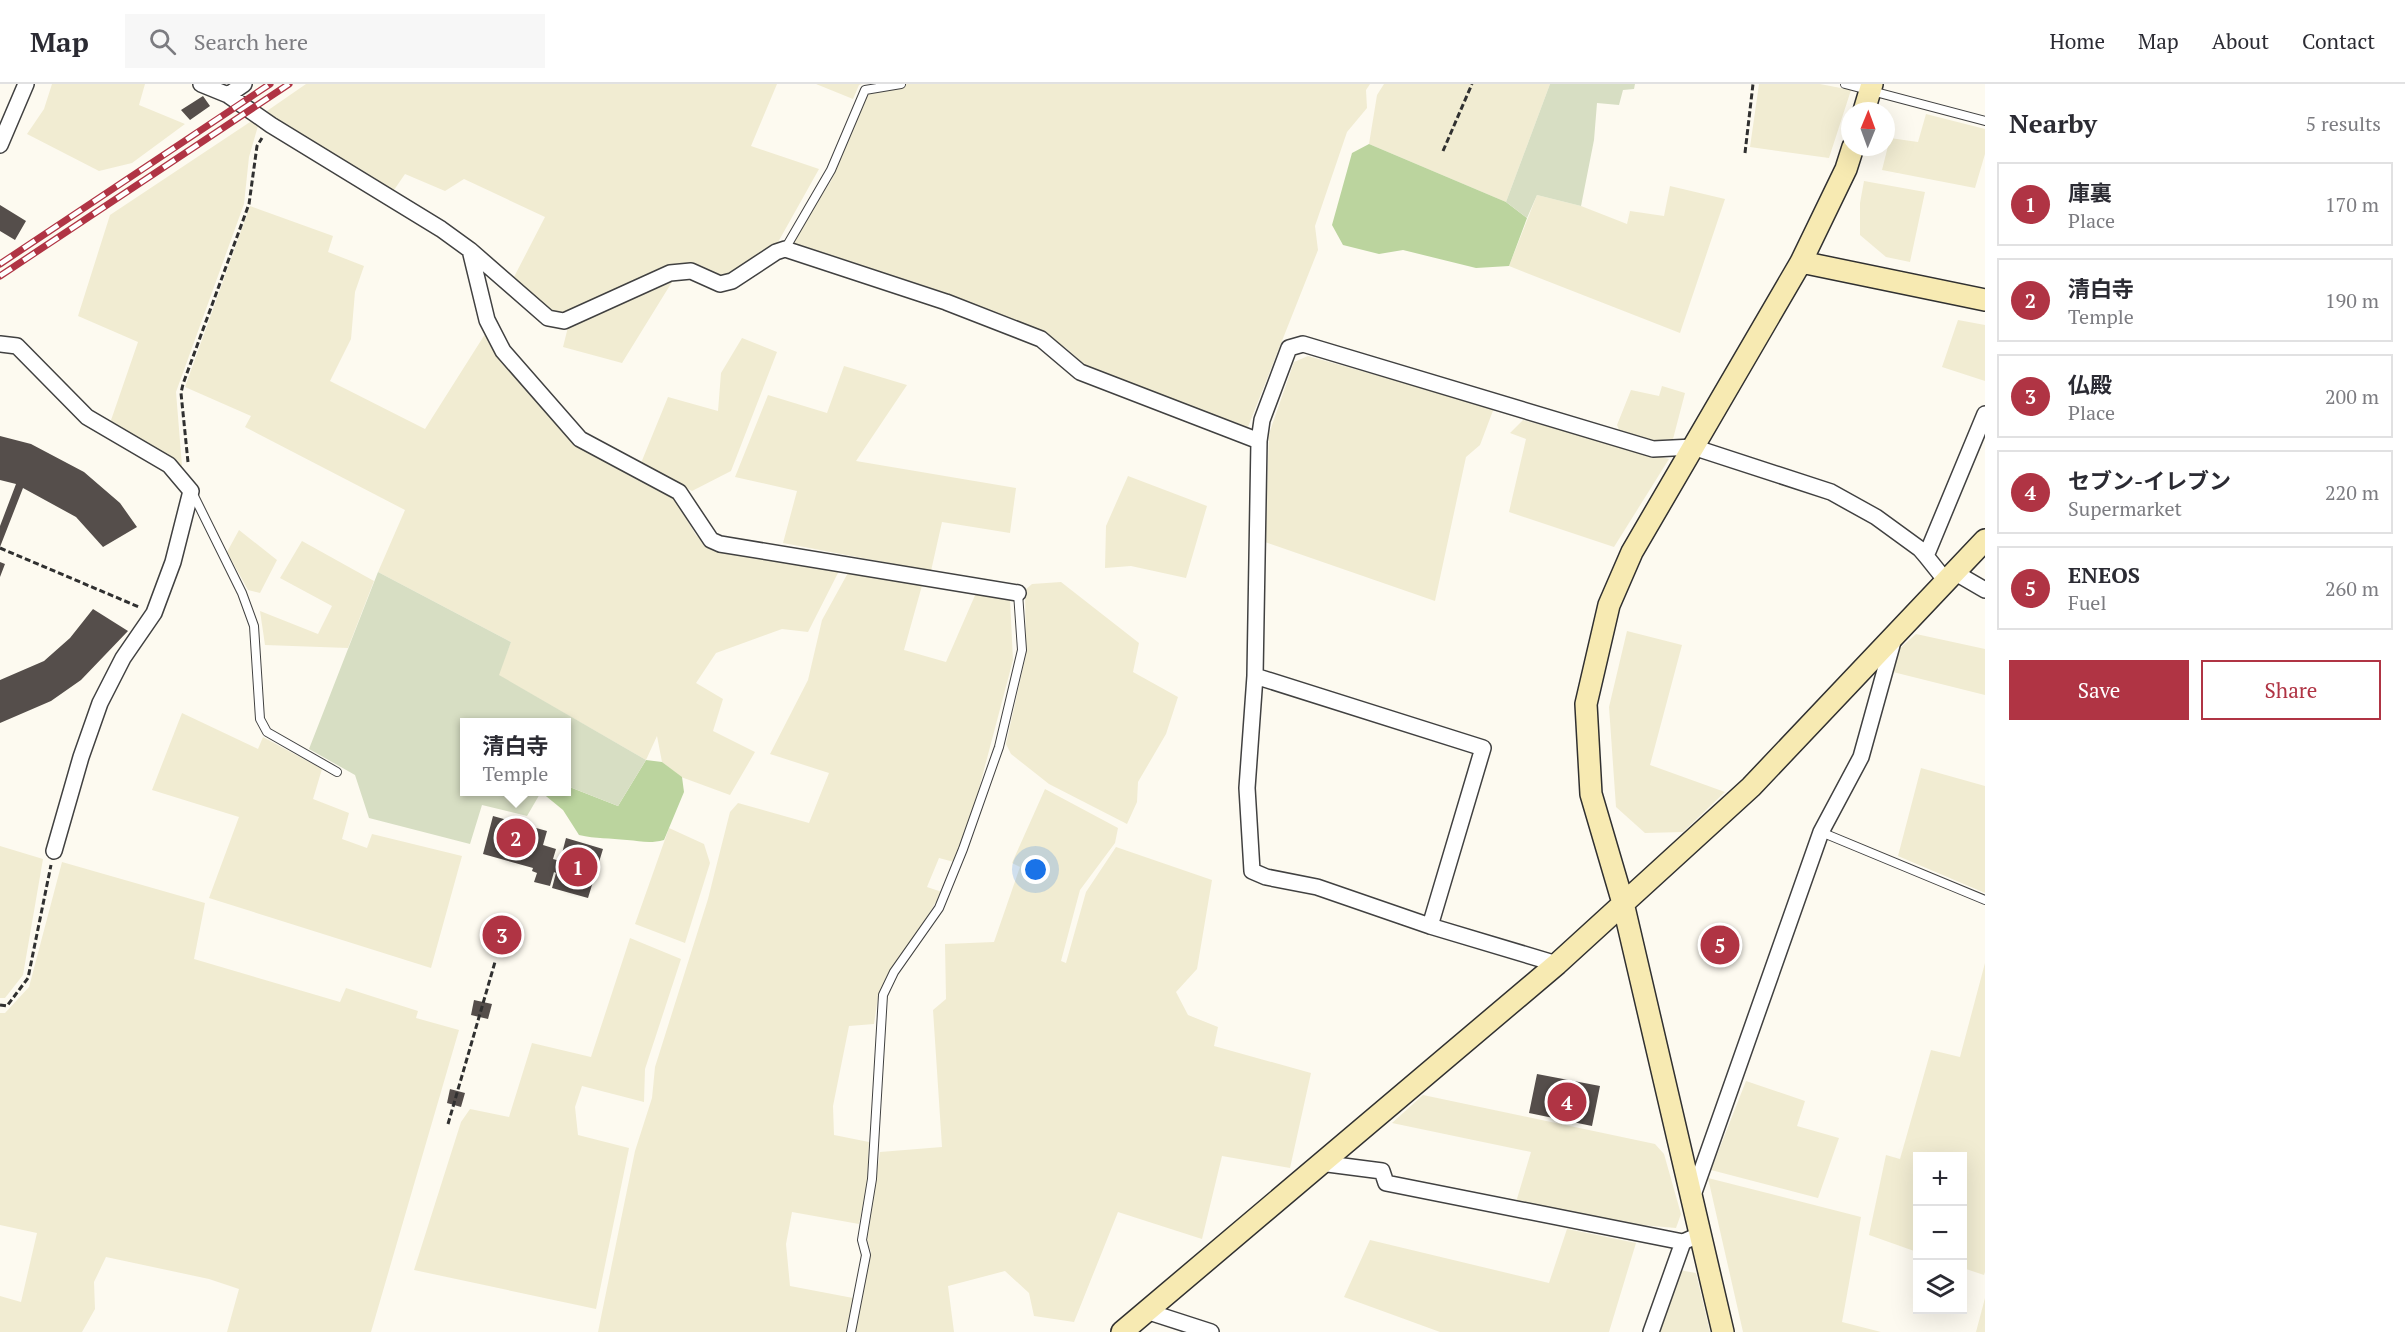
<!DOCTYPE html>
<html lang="en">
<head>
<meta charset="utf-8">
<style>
  :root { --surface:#fff; --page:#f7f7f7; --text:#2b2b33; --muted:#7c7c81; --line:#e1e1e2; --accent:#b03444 }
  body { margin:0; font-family:"PT Serif","Noto Sans JP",serif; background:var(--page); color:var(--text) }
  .controls { position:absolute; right:18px; bottom:18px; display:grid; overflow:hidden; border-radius:0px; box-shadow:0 6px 24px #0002 }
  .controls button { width:54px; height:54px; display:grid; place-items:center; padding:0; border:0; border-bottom:2px solid var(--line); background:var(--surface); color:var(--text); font:30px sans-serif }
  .compass { position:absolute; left:1841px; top:18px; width:54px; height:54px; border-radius:50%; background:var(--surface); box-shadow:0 6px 24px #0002; rotate:1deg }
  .you { position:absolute; left:1036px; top:786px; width:21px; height:21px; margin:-15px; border:4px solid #fff; border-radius:50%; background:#1a73e8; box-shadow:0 0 0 9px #1a73e833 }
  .badge { display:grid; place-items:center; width:39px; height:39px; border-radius:50%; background:var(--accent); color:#fff; font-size:20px; font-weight:700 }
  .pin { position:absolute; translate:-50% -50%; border:3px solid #fff; box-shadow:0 2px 6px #0006 }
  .popup { position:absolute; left:460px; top:634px; width:111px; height:78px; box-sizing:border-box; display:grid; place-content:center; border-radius:0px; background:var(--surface); filter:drop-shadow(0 2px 4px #0005); font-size:20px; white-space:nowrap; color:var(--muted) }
  .popup b { font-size:22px; color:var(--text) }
  .popup::after { content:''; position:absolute; left:50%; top:100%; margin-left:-12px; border:12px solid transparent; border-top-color:var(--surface) }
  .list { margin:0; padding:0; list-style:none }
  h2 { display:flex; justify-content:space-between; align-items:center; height:78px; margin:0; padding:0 24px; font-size:26px }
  h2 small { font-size:20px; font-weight:400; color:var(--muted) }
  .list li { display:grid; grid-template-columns:39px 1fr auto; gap:18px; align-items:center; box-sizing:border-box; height:84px; margin:0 12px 12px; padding:0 12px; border:2px solid var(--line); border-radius:0px }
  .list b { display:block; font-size:22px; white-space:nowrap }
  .list p { margin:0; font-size:20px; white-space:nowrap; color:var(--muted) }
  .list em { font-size:20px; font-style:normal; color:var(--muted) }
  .actions { display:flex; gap:12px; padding:18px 24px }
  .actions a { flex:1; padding:14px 0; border:2px solid var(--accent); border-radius:0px; text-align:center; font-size:21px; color:var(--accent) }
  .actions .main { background:var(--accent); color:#fff }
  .icon { flex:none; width:33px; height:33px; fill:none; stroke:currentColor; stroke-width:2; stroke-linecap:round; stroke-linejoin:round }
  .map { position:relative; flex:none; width:1985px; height:1248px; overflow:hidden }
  header { display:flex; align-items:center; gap:36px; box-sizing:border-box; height:84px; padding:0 30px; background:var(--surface); border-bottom:2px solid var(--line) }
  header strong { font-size:28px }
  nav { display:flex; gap:33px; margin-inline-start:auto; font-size:21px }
  .search { width:420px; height:54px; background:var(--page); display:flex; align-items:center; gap:15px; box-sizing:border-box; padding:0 21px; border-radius:0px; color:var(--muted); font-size:22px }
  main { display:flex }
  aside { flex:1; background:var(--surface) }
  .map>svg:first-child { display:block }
</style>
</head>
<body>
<header>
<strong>Map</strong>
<div class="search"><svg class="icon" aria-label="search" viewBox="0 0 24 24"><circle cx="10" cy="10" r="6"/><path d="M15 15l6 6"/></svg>Search here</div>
<nav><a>Home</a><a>Map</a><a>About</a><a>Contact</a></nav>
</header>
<main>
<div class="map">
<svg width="1985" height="1248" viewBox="0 0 1985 1248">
  <rect width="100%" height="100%" fill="#fdfaf0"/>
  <path fill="#f1ecd2" d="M52 0H145L139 21 185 40 132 79 99 87 27 50 44 25Z
    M306 0H777L751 62 819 85 777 160 735 189 720 191 700 181 670 183 566 229 549 226 514 193 545 133 464 95 445 107 405 90 394 106 264 29Z
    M816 0H862L859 1 853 15Z
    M905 0H1370L1366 6 1367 24 1347 48 1315 142 1318 166 1248 343 1092 287 1066 264 1036 248 937 206 791 158 831 97 868 10 902 4Z
    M1384 0H1550L1506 118 1369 60 1377 11Z
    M1759 0H1820L1851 6 1829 74 1750 63Z
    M1926 30 1985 45V70L1975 104 1882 86 1890 54 1918 58Z
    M253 36 258 42 249 73 244 120 176 308 182 382 109 342 138 258 78 232 110 131Z
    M1864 97 1925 108 1910 178 1886 173 1860 151V119Z
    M1670 102 1725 115 1680 249 1509 182 1537 111 1581 122 1627 140 1630 127 1664 132Z
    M250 122 333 152 328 168 364 182 355 208 351 255 330 297 425 345 487 247 578 360 674 414 696 451 714 465 839 487 808 548 782 545 716 569 696 599 723 615 713 647 755 668 730 711 681 693 662 678 657 652 646 676 498 591 511 558 378 488 405 426 245 343 251 332 185 303Z
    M672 198 622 279 563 263 568 243Z
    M1958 236 1985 241V297L1942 283Z
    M742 254 777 268 731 387 692 407 641 379 668 313 718 327 721 289Z
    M1308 272 1494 324 1480 361 1466 373 1435 517 1265 458 1269 350 1294 278Z
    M844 282 907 301 856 377 1016 404 1010 449 942 438 931 487 783 459 797 407 735 393 768 311 827 329Z
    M1662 302 1685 309 1673 355 1652 357 1620 348 1617 341 1631 306 1659 312Z
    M1523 336 1669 375 1614 463 1509 428 1526 355 1510 349Z
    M1128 392 1207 422 1186 494 1131 482 1105 484 1106 442Z
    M239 446 277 476 260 509 248 506 227 468Z
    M302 457 374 497 348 564 265 561 260 527 318 550 332 522 280 494Z
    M849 487 923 498 904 566 946 578 976 509 1010 515 1013 576 976 716 954 778 939 774 927 803 942 808 878 913 874 940 849 942 833 1022 834 1051 869 1058 867 1101 859 1140 792 1128 786 1160 790 1202 853 1214 848 1248H598L635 1067 652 1014 655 983 708 815 730 728 738 719 809 739 829 689 770 670 808 596 822 536Z
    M1061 498 1139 559 1133 588 1178 613 1166 650 1138 698 1137 718 1127 740 1049 700 1011 670 1006 660 1026 570 1025 506 1032 500Z
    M1627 547 1682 561 1650 681 1725 708 1683 748 1645 749 1616 723 1609 623Z
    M1916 550 1985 565V611L1893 588 1898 566Z
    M182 629 258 665 263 653 322 685 313 715 349 729 342 755 367 764 372 750 462 772 431 884 209 814 239 733 152 706Z
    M1921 684 1985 702V809L1898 772Z
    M1045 705 1118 744 1115 759 1080 806 1061 877 1066 879 1086 808 1116 763 1212 796 1197 885 1176 908 1188 931 1218 943 1214 962 1311 989 1290 1084 1222 1072 1202 1155 1118 1128 1074 1238 1034 1232 1029 1209 1005 1187 948 1202 954 1248H855L871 1168 867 1155 880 1068 942 1063 933 926 946 915 945 860 994 858 1020 783 1012 779Z
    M669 744 704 760 710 779 685 859 635 840Z
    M0 762 43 775 23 891 5 914H0Z
    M62 778 205 819 194 875 340 918 346 904 418 927 416 934 459 946 371 1248H227L239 1205 209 1195 106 1173 94 1198 95 1225 82 1248H0V1212L21 1218 37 1149 0 1141V929H5L29 903Z
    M630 854 681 875 645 985 644 1018 582 1002 575 1023 578 1051 629 1064 596 1225 414 1186 461 1038 470 1025 509 1033 532 959 591 973Z
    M1985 879V1188L1984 1191 1963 1184 1962 1072H1918L1917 1168 1869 1151 1886 1071 1900 1075 1931 966 1960 973Z
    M1746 997 1805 1017 1797 1042 1839 1054 1818 1114 1711 1086Z
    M1423 1011 1655 1060 1664 1070 1681 1130 1676 1144 1641 1141 1516 1118 1531 1068 1392 1039Z
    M1708 1094 1861 1133 1842 1238 1881 1248H1743Z
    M1567 1145 1636 1159 1609 1248H1440L1344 1213 1370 1156 1549 1199Z
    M1679 1186 1696 1189 1710 1248H1658Z
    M1985 1214V1248H1976Z"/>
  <path fill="#bbd49e" d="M1369 60 1506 118 1527 134 1509 182 1476 184 1403 166 1379 170 1343 161 1332 141 1352 69Z
    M646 676 662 678 682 693 684 708 664 756C649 760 641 757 627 756 610 754 596 755 579 751L563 726 541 708H567V702L618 722Z"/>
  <path fill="#d7dec3" d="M1550 0H1635L1634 5 1623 6 1619 21 1597 19 1594 56 1581 122 1537 111 1527 134 1506 118Z
    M378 488 511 558 499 591 646 676 618 722 567 702V638H465V708H541L527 732 482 721 470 760 369 734 355 691 309 665Z"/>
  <path fill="#554e4b" d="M203 12 210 22 190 36 181 26Z
    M0 121 26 137 15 156 0 147Z
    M0 352 31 360 84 388 120 419 137 443 103 463 76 433 23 404 0 463V442L16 400 0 396Z
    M0 478 5 480 0 493Z
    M93 525 128 547 81 596 51 617 0 639V596L44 577 70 554Z
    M493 732 547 747 543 761 556 765 553 775 560 777 566 754 603 765 588 814 552 804 556 789 554 788 550 802 534 798 537 789 532 787 533 784 483 770Z
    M493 834 519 841 512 867 485 860Z
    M474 916 492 920 488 935 471 931Z
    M1537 990 1600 1002 1592 1042 1529 1029Z
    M450 1005 465 1009 461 1023 447 1019Z"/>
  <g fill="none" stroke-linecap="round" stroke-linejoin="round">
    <g stroke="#414141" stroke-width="10">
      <path id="lane" d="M1845 0 1985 37
        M785 165 831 86 865 6 901 0
        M193 410 242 509 254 542 260 635 267 648 337 688
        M1821 748 1985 816
        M851 1248 866 1171 862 1156 872 1095 883 911 894 888 939 824 963 765 999 663 1022 566 1018 509"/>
    </g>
    <g stroke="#414141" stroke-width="18">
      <path id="street" d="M201 0 228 11 271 41 441 145 470 166 548 234 564 237 670 189 691 187 720 200 732 197 776 168 785 165 946 218 1041 255 1080 288 1259 357
        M228 11 244 0
        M0 61 26 0
        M470 166 487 236 503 267 580 355 679 408 711 456 720 460 1018 509
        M0 260 17 262 87 333 169 381 191 407 173 478 154 529 123 574 100 619 81 673 54 767
        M1954 488 1985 506
        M1946 497 1926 472 1985 330
        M1255 592 1483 664 1430 842
        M1557 880 1430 842 1317 803 1266 793 1252 787 1247 704 1255 592 1259 357 1262 336 1289 264 1303 260 1653 365 1693 363 1831 408 1876 433 1920 465 1926 472
        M1320 1079 1382 1087 1386 1099 1683 1158
        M1692 1114 1821 748 1861 673 1894 554
        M1146 1227 1211 1248
        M1651 1248 1683 1158 1692 1154"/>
    </g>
    <g stroke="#303030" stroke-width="24">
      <path id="secondary" d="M1864 27 1872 0
        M1801 178 1985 216
        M1122 1248 1557 880 1751 703 1985 456
        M1723 1248 1623 819 1591 710 1586 620 1609 521 1632 468 1801 178 1846 85 1853 63"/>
    </g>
    <path stroke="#303030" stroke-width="3" stroke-dasharray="6 3" stroke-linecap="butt" d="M1443 67 1472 0
      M1745 69 1753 0
      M188 378 181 309 183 300 249 120 257 62 262 54
      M0 464 139 523
      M0 921 7 922 28 894 51 781
      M448 1040 495 878"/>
    <use href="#lane" stroke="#fff" stroke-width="8"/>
    <use href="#street" stroke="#fff" stroke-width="15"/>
    <use href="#secondary" stroke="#f7eab2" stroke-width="21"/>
    <g stroke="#b03444" stroke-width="7">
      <path id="rail" d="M0 180 270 0
        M0 192 289 0"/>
    </g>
    <use href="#rail" stroke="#fff" stroke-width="4.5" stroke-dasharray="14" stroke-linecap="butt"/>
  </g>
</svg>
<div class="controls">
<button>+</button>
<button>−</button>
<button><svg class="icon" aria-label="layers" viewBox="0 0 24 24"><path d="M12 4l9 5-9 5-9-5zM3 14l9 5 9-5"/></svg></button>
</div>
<svg class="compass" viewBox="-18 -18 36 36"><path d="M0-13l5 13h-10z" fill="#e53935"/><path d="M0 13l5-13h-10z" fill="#7c7c81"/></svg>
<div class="you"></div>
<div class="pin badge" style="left:578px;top:783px">1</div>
<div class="pin badge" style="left:516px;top:754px">2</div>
<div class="popup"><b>清白寺</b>Temple</div>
<div class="pin badge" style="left:502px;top:851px">3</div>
<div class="pin badge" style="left:1567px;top:1018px">4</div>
<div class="pin badge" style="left:1720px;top:861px">5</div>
</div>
<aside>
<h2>Nearby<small>5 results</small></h2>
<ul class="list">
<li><span class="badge">1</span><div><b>庫裏</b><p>Place</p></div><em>170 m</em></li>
<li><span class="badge">2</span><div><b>清白寺</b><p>Temple</p></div><em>190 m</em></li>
<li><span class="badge">3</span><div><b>仏殿</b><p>Place</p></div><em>200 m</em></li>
<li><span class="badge">4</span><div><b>セブン-イレブン</b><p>Supermarket</p></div><em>220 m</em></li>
<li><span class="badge">5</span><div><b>ENEOS</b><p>Fuel</p></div><em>260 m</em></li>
</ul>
<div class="actions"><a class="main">Save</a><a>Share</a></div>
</aside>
</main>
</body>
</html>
